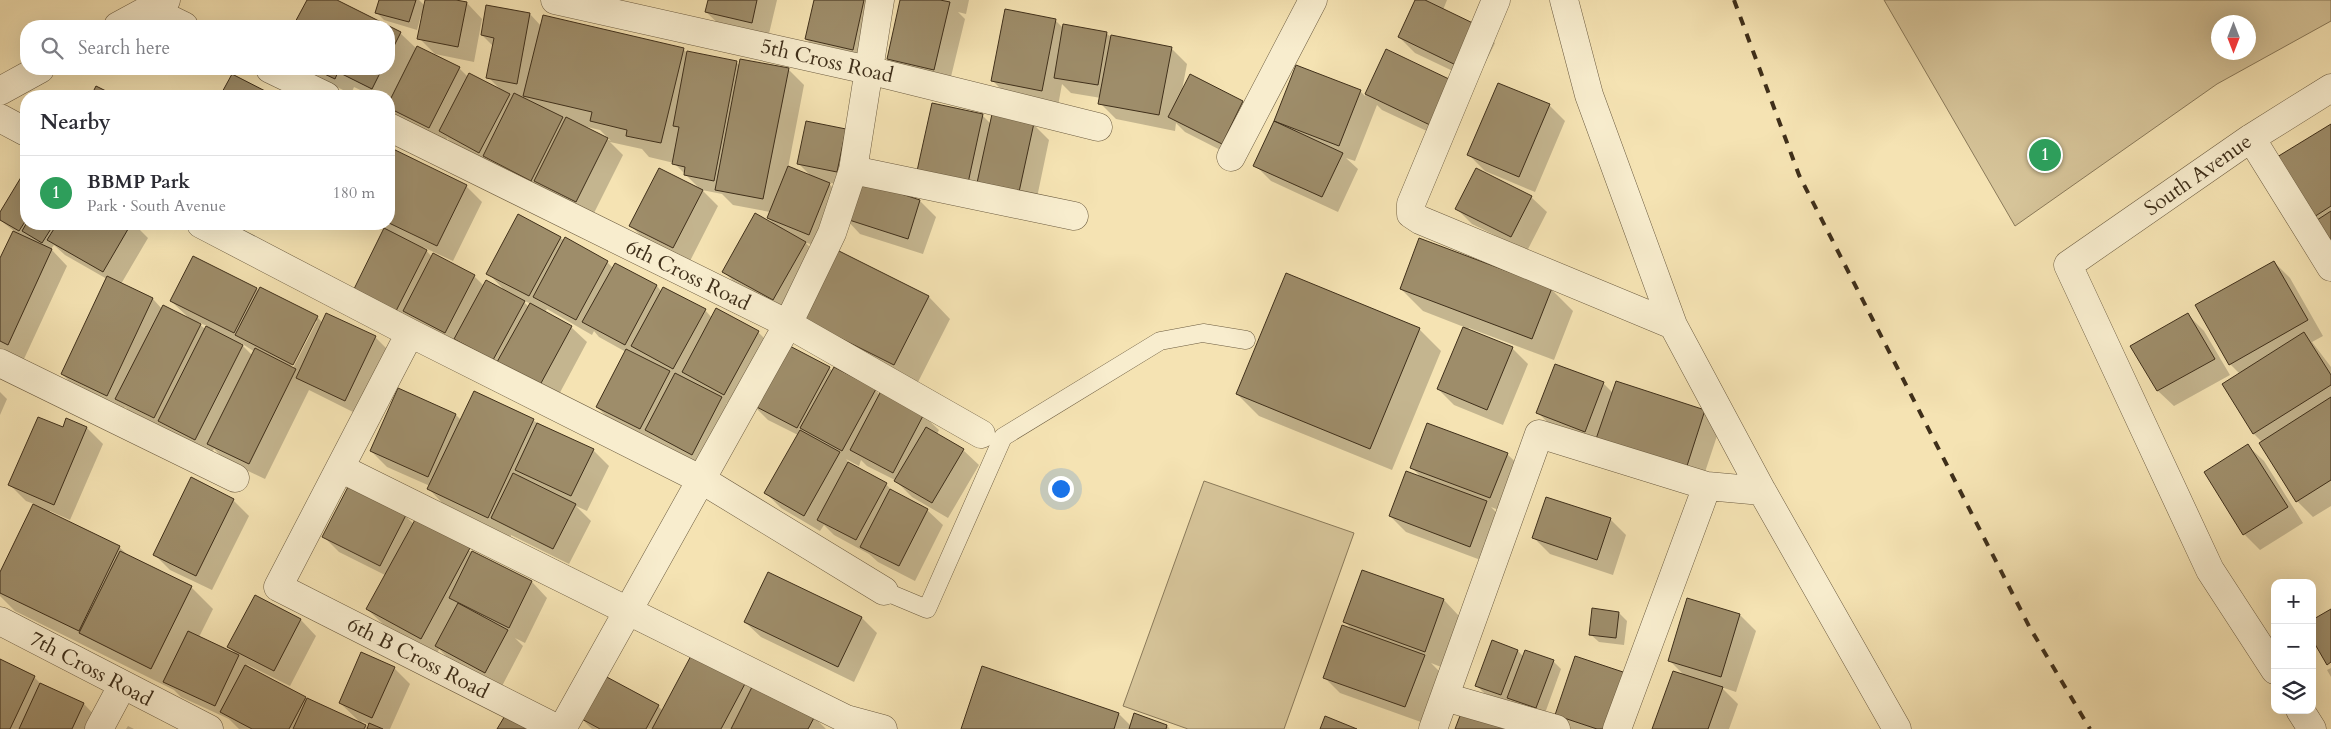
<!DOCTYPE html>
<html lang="en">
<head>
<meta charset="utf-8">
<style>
  :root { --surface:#fff; --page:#f2f2f3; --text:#2b2b33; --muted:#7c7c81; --line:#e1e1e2; --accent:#0b8043 }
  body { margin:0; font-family:Cardo,serif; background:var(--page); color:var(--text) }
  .controls { position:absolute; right:15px; bottom:15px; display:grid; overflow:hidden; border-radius:10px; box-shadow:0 5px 20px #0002 }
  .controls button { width:45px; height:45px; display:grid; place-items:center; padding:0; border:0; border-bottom:1px solid var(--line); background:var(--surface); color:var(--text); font:25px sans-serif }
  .compass { position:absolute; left:2211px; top:15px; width:45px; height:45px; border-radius:50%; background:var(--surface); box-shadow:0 5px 20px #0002; rotate:180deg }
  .you { position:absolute; left:1060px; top:488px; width:18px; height:18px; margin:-12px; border:4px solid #fff; border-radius:50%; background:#1a73e8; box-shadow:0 0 0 8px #1a73e833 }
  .badge { display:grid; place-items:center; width:32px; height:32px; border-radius:50%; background:var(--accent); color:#fff; font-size:16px; font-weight:700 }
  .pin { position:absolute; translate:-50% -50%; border:2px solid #fff; box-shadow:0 1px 5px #0006 }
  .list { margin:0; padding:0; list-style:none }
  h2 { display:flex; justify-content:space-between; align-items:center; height:65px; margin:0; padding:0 20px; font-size:21px }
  h2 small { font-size:16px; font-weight:400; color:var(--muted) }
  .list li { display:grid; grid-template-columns:32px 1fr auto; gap:15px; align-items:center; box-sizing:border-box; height:75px; padding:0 20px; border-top:1px solid var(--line) }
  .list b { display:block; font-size:19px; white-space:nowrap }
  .list p { margin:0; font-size:16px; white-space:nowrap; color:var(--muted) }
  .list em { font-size:16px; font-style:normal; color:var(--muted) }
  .icon { flex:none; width:28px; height:28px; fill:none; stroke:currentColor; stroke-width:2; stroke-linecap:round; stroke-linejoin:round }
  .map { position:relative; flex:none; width:2331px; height:729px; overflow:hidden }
  .search { position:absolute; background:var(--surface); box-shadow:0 5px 20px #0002; left:20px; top:20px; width:375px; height:55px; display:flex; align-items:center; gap:12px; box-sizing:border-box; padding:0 18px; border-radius:20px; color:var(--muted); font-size:19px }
  .panel { position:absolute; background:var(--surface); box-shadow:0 5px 20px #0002; left:20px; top:90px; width:375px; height:140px; border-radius:20px }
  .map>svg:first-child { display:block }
</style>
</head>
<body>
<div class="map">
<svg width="2331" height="729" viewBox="0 0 2331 729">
  <rect width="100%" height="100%" fill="#f5e3b3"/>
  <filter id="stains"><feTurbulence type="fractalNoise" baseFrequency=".004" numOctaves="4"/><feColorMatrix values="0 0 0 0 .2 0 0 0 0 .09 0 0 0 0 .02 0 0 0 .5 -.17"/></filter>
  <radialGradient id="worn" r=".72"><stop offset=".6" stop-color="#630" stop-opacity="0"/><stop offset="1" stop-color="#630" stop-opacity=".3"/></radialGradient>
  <path fill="#d6c499" stroke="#8a7a5a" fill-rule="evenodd" d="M1884 0H2331V21L2217 84 2015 226ZM2248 22V52H2218V22Z
    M1204 481 1354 533 1284 729H1188L1123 706Z"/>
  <path fill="#0003" fill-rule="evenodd" d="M308 0H334L387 26H295Z
    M380 0H419L425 6 426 0H450L467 3 482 19 474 62 435 54 419 38 423 15H421L417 30 384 20 376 12Z
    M709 0H777L768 38 722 27 706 12Z
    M815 0H882L868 66 822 55 806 39Z
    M902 0H969L966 14 958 12 965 19 949 85 904 74 888 58Z
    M1417 0H1447L1443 10 1479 27 1495 43 1476 82 1415 53 1399 37Z
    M487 6 530 14 541 26 683 49 688 54 736 62 740 66 788 69 804 85 788 168 812 177 798 163 845 130 854 180 920 201 936 217 923 254 860 234 845 218 854 188 827 182 845 200 825 250 805 242 821 259 789 315 739 287 723 271 775 225 768 218 770 212 733 205 722 194 702 190 718 206 689 263 647 242 631 226 700 189 674 163 649 157 642 149 610 142 623 155 592 217 456 147 447 138 445 143 404 123 389 108V96H373L354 87 351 94 301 69H389V27L400 33 417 49 459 68 468 77 500 89 488 77 494 47 482 35ZM583 126 600 130 611 141 582 127Z
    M1055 20 1063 28 1106 33 1112 38 1171 48 1187 64 1182 90 1190 76 1243 102 1258 118 1238 159 1185 132 1176 123 1175 131 1116 119 1100 103 1101 98 1071 93 1062 84 1058 106 1008 96 993 81Z
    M1386 51 1446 140 1382 110 1377 105 1355 161 1346 158 1358 169 1338 212 1271 181 1255 165 1297 66 1360 91 1365 96Z
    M232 76 270 95 271 96H221Z
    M1549 105 1565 121 1535 192 1485 171 1469 155Z
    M982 115 991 124H1033L1049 140 1035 207 934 187Z
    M2331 126V248L2319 220 2315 216Z
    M389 149 466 186 482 202 453 261 423 247 432 257 474 276 484 286 506 292 488 273 560 238 607 262 613 268 615 264 657 286 661 291 705 310 712 318 758 332 774 348 740 410 726 403 737 414 708 469 662 446 657 441 656 444 613 423 597 407 626 352 599 337 594 331 592 335 547 309 545 312 571 327 587 342 556 400 370 306 385 229 374 224H389ZM521 299 531 304 529 307Z
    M26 171V224H134L148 238 121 284 153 299 162 309 190 319 171 301 256 289 317 317 323 323 375 337 391 353 361 416 309 390 265 479 225 460 214 449 211 454 132 415 125 407 123 411 78 390 62 374 107 279 65 255 54 245 51 249 67 266 24 359 0 348V261L14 231 0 220V215ZM314 321H317L291 372 289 370ZM198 322 207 326 205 329 198 323ZM241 343 255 352 253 356 241 344Z
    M1531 197 1547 212 1527 251 1472 224 1456 208Z
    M2274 262 2290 278 2323 336 2312 342 2331 367V506L2313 517 2297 501 2260 443 2262 442 2254 434 2223 385 2240 374 2230 364Z
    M1401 289H1551L1573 311 1554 360 1469 328 1468 330 1512 348 1528 364 1503 425 1454 405 1438 389 1464 327 1423 311Z
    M929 297 950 319 916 386 803 319Z
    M2188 315 2204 331 2230 375 2174 406 2158 391 2132 346Z
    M1419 329 1441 351 1392 470 1259 416 1237 394Z
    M829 368 833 371 875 390 880 395 923 415 939 430 937 434 963 450 979 465 948 518 912 497 895 480 867 466 861 460 859 466 846 459 852 466 886 484 894 493 927 510 943 525 915 581 878 562 869 554 834 535 824 525 820 531 781 508 766 493 798 435 768 420 752 404Z
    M1603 383 1613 393 1704 411 1720 427 1701 484 1554 428 1538 413Z
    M0 392 7 399 0 415Z
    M475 392 593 450 609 466 587 511 576 506 591 521 569 564 511 535 510 539 450 511 429 489 430 486 387 467 371 451 456 415 461 420Z
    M67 420 87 428 103 444 70 520 50 511 49 513 119 547 131 558 191 587 213 609 199 637 237 655 229 647 255 597 301 620 316 636 290 686 246 664 252 669 306 699 361 723 340 703 394 668 410 684 390 729H239L229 719 181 697 174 690 15 611 0 596V575L34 504 26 501 10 485 63 429ZM361 721 370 725 368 728Z
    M2248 446 2264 461 2303 523 2260 550 2244 534Z
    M1507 454 1523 469 1506 513 1491 507 1502 518 1486 562 1406 532 1390 516 1423 479 1411 467Z
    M233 500 249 516 212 590 170 570 154 554Z
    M405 516 414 524 416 520 473 553 532 582 547 598 525 643 515 638 523 646 501 688 452 662 439 649 437 654 383 624 367 609 385 575 339 552 323 536Z
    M1610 519 1626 535 1613 575 1550 554 1534 538Z
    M1363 571 1444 600 1459 616 1441 667 1431 663 1440 672 1421 722 1340 693 1324 677 1353 630 1344 621Z
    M1688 599 1740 615 1756 631 1736 692 1721 687 1738 704 1729 729H1653L1685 676 1669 660Z
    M1619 613 1627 621 1624 645 1599 642 1590 634Z
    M862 618 877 633 854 682 761 637 745 622Z
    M1518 651 1524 657 1553 661 1561 669 1544 716 1516 706 1510 700 1509 703 1484 693 1476 685Z
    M694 654 814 717 826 729H592L581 718 658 706 663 711Z
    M0 661 34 677 43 686 84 704 99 720 95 729H0Z
    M983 668 1119 714 1131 726H1167L1170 729H962Z
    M2331 668V677L2327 670Z
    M1557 714 1631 729H1571Z
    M128 726 134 729H126Z"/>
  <path fill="#9e8d6a" stroke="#3f2f1a" d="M307 0H337L401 32 389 56V26H293Z
    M379 0H416L409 22 375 13Z
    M425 0H456L467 2 458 47 417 39Z
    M708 0H757L752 23 705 12Z
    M814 0H864L853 50 805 39Z
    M900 0H940L950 2 934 70 887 59Z
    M1415 0H1425L1479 26 1460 67 1398 37Z
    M486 5 530 13 517 84 486 78 494 38 481 35Z
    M1005 9 1056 19 1042 91 991 81Z
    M543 15 684 48 661 143 626 136 627 130 590 121 592 112 523 96Z
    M1063 24 1107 32 1098 85 1054 78Z
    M1111 35 1172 47 1159 115 1098 104Z
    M417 46 460 67 429 128 389 108V102Z
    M1386 49 1451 80 1430 125 1365 94Z
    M687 51 737 61 714 181 684 175 685 167 672 164 679 127 673 126Z
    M740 59 789 68 763 199 715 190Z
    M1296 65 1361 90 1339 146 1274 121Z
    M314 69H382L372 89 338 72 335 79Z
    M469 73 510 94 479 153 439 131Z
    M232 74 271 94 269 96H220Z
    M1190 74 1243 101 1222 144 1168 117Z
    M1498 83 1550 104 1519 177 1467 155Z
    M96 86 116 96H91Z
    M514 93 563 117 531 181 483 156Z
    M932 103 983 114 968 183 917 171Z
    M992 114 1034 123 1019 192 977 183Z
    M566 117 608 138 576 202 534 181Z
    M806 121 846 129 837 172 797 164Z
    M1274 121 1343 153 1322 197 1253 166Z
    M2331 124V206L2314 217 2277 157Z
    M389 147 467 185 437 246 389 223Z
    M788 166 830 183 809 235 767 218Z
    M659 168 703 190 673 248 629 226Z
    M1476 168 1532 196 1511 237 1455 209Z
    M26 169V220L19 231 0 220V212Z
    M855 179 920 200 908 239 843 218Z
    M2331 211V250L2314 222Z
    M755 213 806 242 773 300 722 272Z
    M518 214 561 237 529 296 486 274Z
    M26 224H54L42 243 22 231Z
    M57 224H131L103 272 47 240Z
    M384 228 427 250 396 311 353 291Z
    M13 231 52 249 8 345 0 341V258Z
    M565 237 608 261 576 320 533 297Z
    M1419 238 1552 288 1532 339 1400 289Z
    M837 250 929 296 894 365 802 319Z
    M433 253 475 275 445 333 403 311Z
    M193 256 257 288 234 333 170 301Z
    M2274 261 2308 320 2229 365 2195 305Z
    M615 263 657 285 625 345 582 322Z
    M1286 273 1420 328 1370 449 1236 394Z
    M107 276 153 298 107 396 61 374Z
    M486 280 525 301 493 360 454 339Z
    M260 287 318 316 293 365 235 335Z
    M663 287 706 309 673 369 631 346Z
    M530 303 572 326 540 385 497 362Z
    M163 305 201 324 154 418 115 399Z
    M716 308 759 331 724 395 682 372Z
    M326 313 376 336 345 401 296 378Z
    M2188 313 2215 359 2157 391 2130 346Z
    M206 326 243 345 195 440 158 421Z
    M1463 327 1513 347 1487 410 1437 389Z
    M2304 332 2331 375V385L2253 434 2222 384Z
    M784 343 830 367 797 428 751 404Z
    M255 348 296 369 249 464 207 444Z
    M626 349 670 371 640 429 596 407Z
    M1555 364 1604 382 1585 432 1536 413Z
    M834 367 876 389 842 451 800 428Z
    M675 373 722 397 692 455 645 430Z
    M1616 381 1705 410 1686 469 1596 439Z
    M398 388 456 414 428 477 370 451Z
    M474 391 534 419 488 518 427 489Z
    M881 391 924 414 893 473 850 450Z
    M2331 397V480L2296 502 2259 443Z
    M38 417 63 427 66 418 87 427 54 505 8 485Z
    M537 423 594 449 571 496 515 470Z
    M1427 423 1508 453 1490 498 1410 468Z
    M926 427 964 449 932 503 894 481Z
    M800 430 840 452 804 516 764 493Z
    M2248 444 2288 507 2243 535 2204 472Z
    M848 462 887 483 856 540 817 520Z
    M1406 471 1487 501 1470 547 1389 516Z
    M513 473 576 504 553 549 491 518Z
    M191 477 234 499 196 576 153 555Z
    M349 485 406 515 380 566 322 537Z
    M890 489 928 509 899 566 860 547Z
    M1546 497 1611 518 1597 560 1532 538Z
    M33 504 120 546 79 631 0 593V572Z
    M416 518 470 548 421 639 366 609Z
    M120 551 192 586 151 669 79 633Z
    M472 551 532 581 509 628 449 598Z
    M1362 570 1444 599 1425 652 1343 622Z
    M768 572 862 617 838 667 744 622Z
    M255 595 301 619 274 671 227 647Z
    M1687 598 1740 614 1721 677 1668 661Z
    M458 603 508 630 485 673 435 646Z
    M1592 608 1619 612 1616 638 1589 635Z
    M2331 609V662L2327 665 2312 639V620Z
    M1342 625 1425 655 1405 707 1323 678Z
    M188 631 239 655 215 706 163 682Z
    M1492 640 1518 650 1501 695 1475 686Z
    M1525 650 1554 660 1536 708 1507 698Z
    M361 652 395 667 372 718 339 703Z
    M693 652 747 680 721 729H652Z
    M1575 656 1629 674 1610 729H1597L1555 715Z
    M0 659 35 676 10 729H0Z
    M245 665 306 697 289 729H252L220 712Z
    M982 666 1119 713 1114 729H961Z
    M1673 671 1723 687 1708 729H1652Z
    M603 675 659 705 646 729H600L580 718Z
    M40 683 84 703 72 729H19Z
    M753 685 815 716 808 729H731Z
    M307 698 366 725 364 729H293Z
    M1463 708 1515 729H1455Z
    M1134 713 1167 725 1166 729H1129Z
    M506 714 535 729H497Z
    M1325 716 1357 729H1320Z
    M369 723 383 729H367Z"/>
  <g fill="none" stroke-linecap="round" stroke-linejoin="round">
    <g stroke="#6c5c40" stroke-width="19">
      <path id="service" d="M884 591 927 609 1003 437 1160 341 1203 333 1246 340"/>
    </g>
    <g stroke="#6c5c40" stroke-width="29">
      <path id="minor" d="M555 0 868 70 1098 127
        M1496 0 1411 204V214L1420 220 1673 325
        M1564 0 1589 95 1673 325 1762 491 1897 729
        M149 9 184 26
        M270 69 326 96
        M0 118 26 132
        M389 127 788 324 981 434
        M2251 138 2331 267
        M1231 157 1313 0
        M853 170 1074 216
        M201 224 410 333 702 480 884 591
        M410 333 278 587 558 729
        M0 363 235 478
        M342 469 846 719 883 729
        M0 621 209 729
        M2275 670 2210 570 2068 265 2251 138 2331 88
        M1445 697 1556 729
        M2300 710 2312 729
        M99 729 122 686
        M562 729 788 324 832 233 853 170 880 0
        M1433 729 1539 434 1707 486 1762 491
        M1617 729 1707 486"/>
    </g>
    <g stroke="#6c5c40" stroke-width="29">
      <path id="tertiary" d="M118 26 166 0
        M0 91 40 69"/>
    </g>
    <use href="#service" stroke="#f8edce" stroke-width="18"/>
    <use href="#minor" stroke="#f8edce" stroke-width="28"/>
    <use href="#tertiary" stroke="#f8edce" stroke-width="28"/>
    <path stroke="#3f2f1a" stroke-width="4" stroke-dasharray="9 9" stroke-linecap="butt" d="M1734 0 1799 175 2030 628 2090 729"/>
  </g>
  <g text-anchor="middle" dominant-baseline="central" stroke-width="4.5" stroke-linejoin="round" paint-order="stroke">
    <g font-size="21" fill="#3f2f1a" stroke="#f8edce">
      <text transform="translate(827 61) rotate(13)">5th Cross Road</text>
      <text transform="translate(2198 175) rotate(-35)">South Avenue</text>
      <text transform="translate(688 275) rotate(26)">6th Cross Road</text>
      <text transform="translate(418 658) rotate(27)">6th B Cross Road</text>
      <text transform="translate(91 669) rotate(28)">7th Cross Road</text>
    </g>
  </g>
  <rect width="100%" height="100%" filter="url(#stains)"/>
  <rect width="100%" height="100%" fill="url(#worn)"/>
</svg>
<div class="controls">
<button>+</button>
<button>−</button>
<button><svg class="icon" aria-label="layers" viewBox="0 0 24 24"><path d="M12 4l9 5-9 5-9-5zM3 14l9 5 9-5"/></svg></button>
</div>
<svg class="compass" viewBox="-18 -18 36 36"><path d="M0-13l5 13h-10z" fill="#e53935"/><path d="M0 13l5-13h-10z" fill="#7c7c81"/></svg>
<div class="you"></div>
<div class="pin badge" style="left:2045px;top:155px;background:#2e9e5b">1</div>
<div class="search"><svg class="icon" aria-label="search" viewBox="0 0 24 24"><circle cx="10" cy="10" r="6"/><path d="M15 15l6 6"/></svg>Search here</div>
<section class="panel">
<h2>Nearby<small></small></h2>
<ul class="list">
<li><span class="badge" style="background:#2e9e5b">1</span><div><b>BBMP Park</b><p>Park · South Avenue</p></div><em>180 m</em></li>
</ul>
</section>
</div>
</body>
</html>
